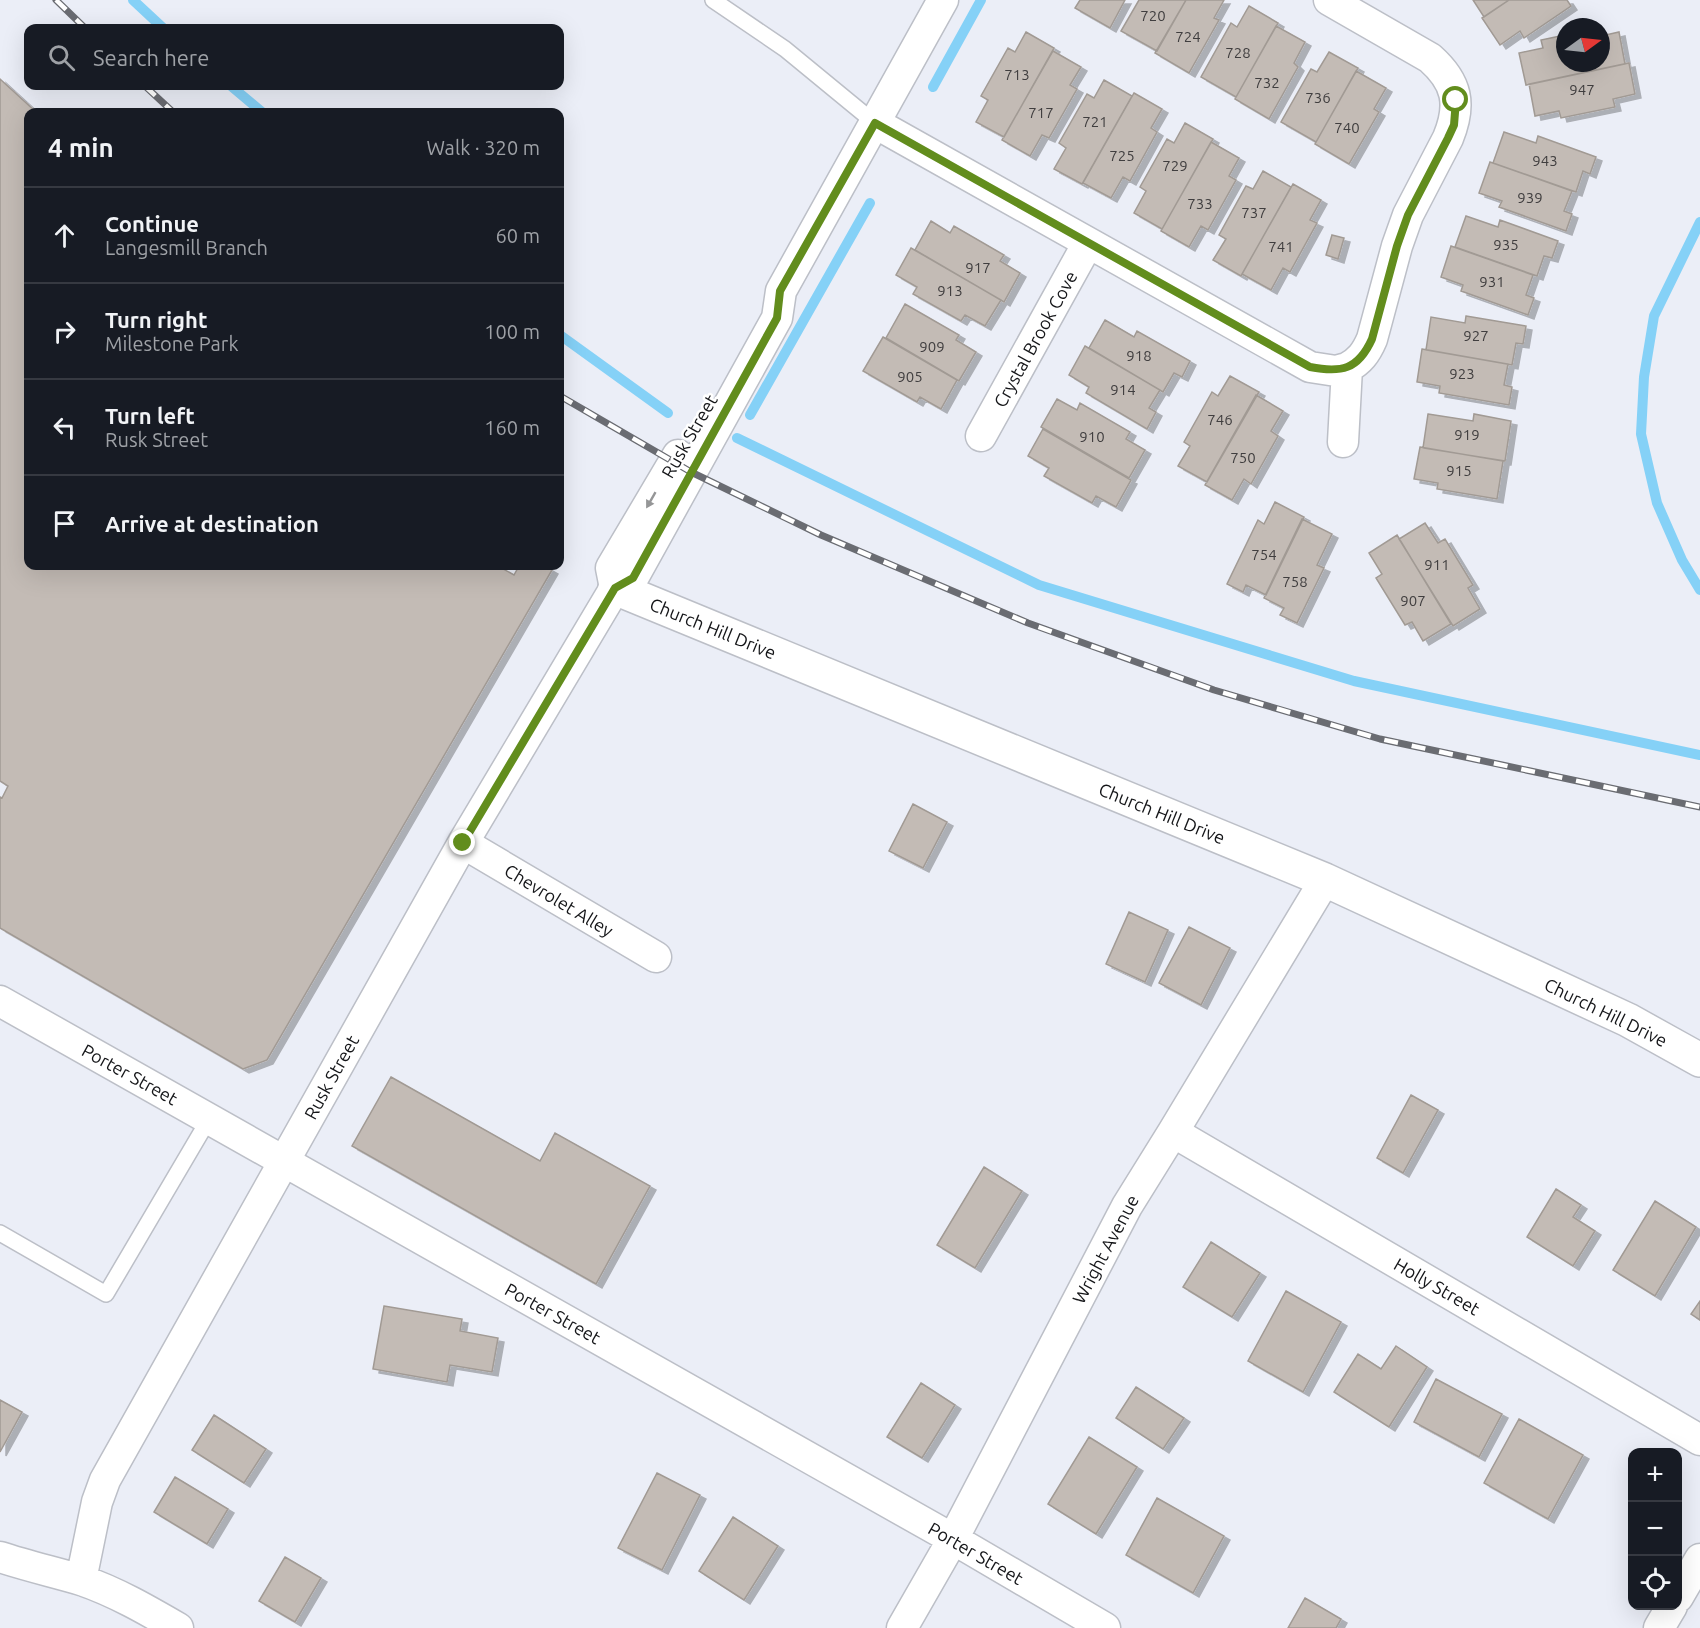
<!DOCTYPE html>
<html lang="en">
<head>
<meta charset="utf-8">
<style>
  :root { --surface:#171b24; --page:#20242c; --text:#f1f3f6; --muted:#9ea1a6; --line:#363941 }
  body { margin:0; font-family:Ubuntu,sans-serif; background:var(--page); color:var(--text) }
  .controls { position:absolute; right:18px; bottom:18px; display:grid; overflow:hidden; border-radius:12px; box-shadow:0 6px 24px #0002 }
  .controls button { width:54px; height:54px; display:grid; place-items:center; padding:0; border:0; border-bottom:2px solid var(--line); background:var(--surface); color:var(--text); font:30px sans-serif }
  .compass { position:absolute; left:1556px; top:18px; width:54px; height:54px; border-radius:50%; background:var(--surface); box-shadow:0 6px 24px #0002; rotate:75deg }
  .stop { position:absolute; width:18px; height:18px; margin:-14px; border:4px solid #628d1d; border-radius:50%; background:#fff }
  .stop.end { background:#628d1d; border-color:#fff; box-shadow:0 2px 6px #0008 }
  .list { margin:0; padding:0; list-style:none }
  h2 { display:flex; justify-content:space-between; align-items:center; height:78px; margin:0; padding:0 24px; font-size:26px }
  h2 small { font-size:20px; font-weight:400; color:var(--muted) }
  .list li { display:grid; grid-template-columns:39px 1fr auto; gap:18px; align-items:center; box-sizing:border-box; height:96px; padding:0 24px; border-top:2px solid var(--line) }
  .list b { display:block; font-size:22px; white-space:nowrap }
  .list p { margin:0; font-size:20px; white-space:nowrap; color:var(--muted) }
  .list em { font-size:20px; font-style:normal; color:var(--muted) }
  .icon { flex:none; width:33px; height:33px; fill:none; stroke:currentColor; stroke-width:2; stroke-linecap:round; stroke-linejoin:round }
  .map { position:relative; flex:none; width:1700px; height:1628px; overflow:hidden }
  .search { position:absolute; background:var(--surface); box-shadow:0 6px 24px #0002; left:24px; top:24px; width:540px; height:66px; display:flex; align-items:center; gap:15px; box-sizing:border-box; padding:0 21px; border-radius:12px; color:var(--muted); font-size:22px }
  .panel { position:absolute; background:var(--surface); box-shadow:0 6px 24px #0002; left:24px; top:108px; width:540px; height:462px; border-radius:12px }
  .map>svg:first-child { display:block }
</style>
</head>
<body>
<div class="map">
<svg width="1700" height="1628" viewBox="0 0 1700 1628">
  <defs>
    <filter id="shadow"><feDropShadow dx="6" dy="4" stdDeviation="0" flood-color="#0004"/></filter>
  </defs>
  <rect width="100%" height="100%" fill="#ebeef7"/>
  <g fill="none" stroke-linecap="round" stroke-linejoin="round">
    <path stroke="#85d1f7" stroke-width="10" d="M133 0 163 28
      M231 86 262 112
      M933 87 981 0
      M1700 222 1654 316 1644 377 1641 434 1657 503 1682 560 1700 590
      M560 335 668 413
      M750 415 870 203
      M737 438 1039 585 1354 681 1700 755"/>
  </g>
  <path fill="#c3bbb5" stroke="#a19a94" stroke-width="1.5" filter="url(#shadow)" d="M1080 0H1125L1110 28 1075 8Z
    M1139 0H1186L1157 51 1121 31Z
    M1186 0H1224L1214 18 1219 20 1189 73 1155 53Z
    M1473 0H1509L1484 17Z
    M1509 0H1567L1571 6 1524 38 1520 31 1500 45 1482 18Z
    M1249 6 1278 23 1236 97 1201 77 1231 23 1237 27Z
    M1276 26 1305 42 1294 63 1298 67 1269 119 1235 99Z
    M1026 32 1054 48 1004 137 976 122 988 100 981 96 1008 48 1015 52Z
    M1619 32 1625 64 1526 85 1519 53 1543 48 1541 40 1565 35V63H1601V36Z
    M1053 51 1081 67 1070 85 1077 89 1049 138 1042 135 1030 156 1002 140Z
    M1329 52 1358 68 1316 142 1281 122 1311 69 1317 72Z
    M1629 63 1635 94 1613 99 1615 107 1561 118 1559 111 1535 116 1529 84Z
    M1356 71 1386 88 1374 109 1379 112 1349 164 1315 144Z
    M0 79 36 112H28V566H498L514 575 519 566H545L552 570 267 1060 243 1069 0 928V797L2 798 8 786 0 781Z
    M1104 80 1132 96 1082 184 1054 169 1066 148 1059 143 1087 94 1094 98Z
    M1134 93 1162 109 1151 128 1157 132 1130 181 1123 177 1111 198 1083 183Z
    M1185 123 1213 139 1162 229 1134 213 1146 191 1140 187 1167 139 1174 143Z
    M1504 132 1536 143 1538 136 1596 157 1590 174 1583 171 1576 192 1493 163Z
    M1211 142 1239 158 1229 176 1236 180 1208 230 1201 226 1189 247 1161 231Z
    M1490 162 1572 191 1564 211 1572 214 1566 231 1499 207 1502 201 1479 193Z
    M1263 171 1291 187 1241 276 1213 260 1226 239 1219 235 1246 186 1253 189Z
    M1293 184 1321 200 1310 220 1317 223 1290 272 1283 268 1271 290 1242 274Z
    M1466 216 1498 227 1500 220 1558 241 1552 258 1544 256 1537 276 1455 247Z
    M931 221 950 233 954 226 1004 255 1000 261 1020 273 1004 302 915 250Z
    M1332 235 1344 238 1338 259 1326 255Z
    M1451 246 1533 275 1526 295 1534 298 1528 315 1461 291 1463 285 1441 277Z
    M911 248 1001 300 985 326 965 315 961 321 913 294 917 287 896 275Z
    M905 304 959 335 956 340 976 352 959 381 886 338Z
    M1466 316 1526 326 1523 344 1516 343 1512 365 1426 350 1431 317 1465 323Z
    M1105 320 1134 337 1137 331 1190 361 1182 377 1174 373 1163 392 1089 348Z
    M883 337 957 380 941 409 920 397 917 402 863 371Z
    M1085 346 1160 390 1149 408 1156 412 1147 429 1086 393 1089 387 1069 375Z
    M1422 349 1508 364 1504 385 1512 387 1509 405 1439 393 1440 386 1417 382Z
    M1230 376 1259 392 1207 482 1178 466 1190 446 1184 442 1212 392 1218 396Z
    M1256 395 1283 411 1271 431 1278 436 1251 484 1244 479 1232 500 1205 485Z
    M1057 399 1077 410 1080 403 1130 432 1126 439 1145 450 1129 478 1041 427Z
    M1428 414 1473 421 1474 414 1511 421 1505 461 1423 448Z
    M1043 429 1131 480 1116 507 1096 496 1092 503 1044 476 1049 468 1028 456Z
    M1420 447 1503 461 1497 499 1437 489 1438 483 1414 479Z
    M1275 502 1304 517 1266 595 1246 585 1243 592 1227 584 1258 520 1264 524Z
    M1302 519 1332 534 1317 565 1324 568 1297 623 1280 615 1284 608 1264 598Z
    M1425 523 1438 543 1445 539 1473 585 1468 588 1480 609 1453 626 1399 539Z
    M1397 535 1451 624 1423 641 1412 622 1405 625 1376 578 1382 574 1369 553Z
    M913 804 947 822 923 868 889 851Z
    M1129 912 1168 930 1145 982 1106 964Z
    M1189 927 1230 948 1201 1005 1159 983Z
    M391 1077 540 1161 555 1133 650 1186 596 1284 352 1146Z
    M1411 1095 1438 1110 1403 1173 1377 1158Z
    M984 1167 1022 1191 975 1268 937 1245Z
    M1556 1189 1581 1205 1573 1217 1595 1231 1573 1266 1527 1237Z
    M1655 1201 1696 1227 1655 1296 1613 1270Z
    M1211 1242 1260 1273 1232 1317 1183 1287Z
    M1286 1291 1341 1322 1303 1392 1248 1361Z
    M1700 1301V1320L1691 1314Z
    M384 1306 462 1319 460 1331 498 1338 492 1372 450 1365 447 1382 373 1369Z
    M1396 1346 1427 1367 1389 1427 1334 1392 1358 1354 1381 1369Z
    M1436 1379 1502 1414 1479 1457 1414 1422Z
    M921 1383 955 1405 922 1458 887 1437Z
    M1136 1387 1184 1418 1163 1449 1116 1418Z
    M0 1400 22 1412 0 1452Z
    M214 1415 266 1449 244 1483 192 1450Z
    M1519 1419 1583 1455 1548 1519 1484 1483Z
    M1089 1437 1137 1467 1096 1534 1048 1504Z
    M657 1473 700 1495 662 1570 618 1548Z
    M175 1477 228 1509 207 1544 154 1512Z
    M1157 1498 1224 1536 1193 1593 1126 1555Z
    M733 1517 778 1546 744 1600 699 1571Z
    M285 1557 321 1578 295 1622 259 1601Z
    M1305 1598 1341 1619 1336 1628H1288Z"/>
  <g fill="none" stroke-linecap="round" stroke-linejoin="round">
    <g stroke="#bcbfc7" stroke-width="18">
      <path id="service" d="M713 0 785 49 875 123
        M0 1233 106 1294 209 1119"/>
    </g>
    <g stroke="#bcbfc7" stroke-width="33">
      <path id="minor" d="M1329 0 1430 58C1457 82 1462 104 1448 138L1408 215 1397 246 1372 339C1366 353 1360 361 1347 368L1343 442
        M875 123 1310 367 1336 371 1347 368
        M981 436 1088 243
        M615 588 611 568 678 455
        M463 843 656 957
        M0 1001 953 1539 1105 1628
        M1173 1132 1700 1440
        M0 1557C27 1566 54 1572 81 1580 116 1592 147 1610 178 1628
        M81 1580 97 1502 105 1480 463 843 615 588 633 578 777 318 781 291 943 0
        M1678 1597 1700 1559
        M902 1628 953 1539 1127 1206 1173 1132 1325 880
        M1659 1628 1672 1606"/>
    </g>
    <g stroke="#bcbfc7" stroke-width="36">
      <path id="tertiary" d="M615 588 1325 880 1628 1020 1700 1060"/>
    </g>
    <use href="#service" stroke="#fff" stroke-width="15"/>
    <use href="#minor" stroke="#fff" stroke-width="30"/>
    <use href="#tertiary" stroke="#fff" stroke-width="33"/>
    <g stroke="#6a6c72" stroke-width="7">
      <path id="rail" d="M56 0 85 28
        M145 86 173 112
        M560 396 691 472 821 535 1028 623 1214 690 1380 739 1700 807"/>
    </g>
    <use href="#rail" stroke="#fff" stroke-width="4.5" stroke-dasharray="14" stroke-linecap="butt"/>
  </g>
  <defs><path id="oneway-solid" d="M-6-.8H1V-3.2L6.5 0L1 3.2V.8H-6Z" transform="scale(1.5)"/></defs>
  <use fill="#959697" href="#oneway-solid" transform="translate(651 500) rotate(120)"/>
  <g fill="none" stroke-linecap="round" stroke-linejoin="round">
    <path stroke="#628d1d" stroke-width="8" d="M463 843 615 588 633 578 777 318 780 291 875 123 1310 367C1341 373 1358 370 1372 339L1397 246 1408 215 1448 138 1454 125 1456 100"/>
  </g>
  <g text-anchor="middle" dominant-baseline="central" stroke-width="5" stroke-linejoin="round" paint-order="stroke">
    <g font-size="15" fill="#403e3f">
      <text x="1153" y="15">720</text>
      <text x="1188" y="36">724</text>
      <text x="1238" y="52">728</text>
      <text x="1017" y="74">713</text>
      <text x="1267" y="82">732</text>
      <text x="1582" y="89">947</text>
      <text x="1318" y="97">736</text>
      <text x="1041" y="112">717</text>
      <text x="1095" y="121">721</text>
      <text x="1347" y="127">740</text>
      <text x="1122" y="155">725</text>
      <text x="1545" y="160">943</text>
      <text x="1175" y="165">729</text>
      <text x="1530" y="197">939</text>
      <text x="1200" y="203">733</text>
      <text x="1254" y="212">737</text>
      <text x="1506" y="244">935</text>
      <text x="1281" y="246">741</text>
      <text x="978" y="267">917</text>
      <text x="1492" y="281">931</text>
      <text x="950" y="290">913</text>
      <text x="1476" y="335">927</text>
      <text x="932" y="346">909</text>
      <text x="1139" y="355">918</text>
      <text x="1462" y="373">923</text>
      <text x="910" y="376">905</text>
      <text x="1123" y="389">914</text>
      <text x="1220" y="419">746</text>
      <text x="1467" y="434">919</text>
      <text x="1092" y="436">910</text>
      <text x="1243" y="457">750</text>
      <text x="1459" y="470">915</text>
      <text x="1264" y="554">754</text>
      <text x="1437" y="564">911</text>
      <text x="1295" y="581">758</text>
      <text x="1413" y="600">907</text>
    </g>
    <g font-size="18" fill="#141518" stroke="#fff">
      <text transform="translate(1035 339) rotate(-61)">Crystal Brook Cove</text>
      <text transform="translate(689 436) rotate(-60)">Rusk Street</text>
      <text transform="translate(713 628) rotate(22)">Church Hill Drive</text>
      <text transform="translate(1162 813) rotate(22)">Church Hill Drive</text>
      <text transform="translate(559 900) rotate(31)">Chevrolet Alley</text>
      <text transform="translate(1606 1012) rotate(26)">Church Hill Drive</text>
      <text transform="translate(130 1074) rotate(29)">Porter Street</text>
      <text transform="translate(331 1077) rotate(-61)">Rusk Street</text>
      <text transform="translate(1105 1249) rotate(-62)">Wright Avenue</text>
      <text transform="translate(1437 1286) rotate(30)">Holly Street</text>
      <text transform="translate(553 1313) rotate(29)">Porter Street</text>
      <text transform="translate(976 1553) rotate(30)">Porter Street</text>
    </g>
  </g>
</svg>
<div class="controls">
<button>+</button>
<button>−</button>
<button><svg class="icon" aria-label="locate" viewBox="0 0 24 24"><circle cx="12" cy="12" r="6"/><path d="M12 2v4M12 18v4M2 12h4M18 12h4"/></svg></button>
</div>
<svg class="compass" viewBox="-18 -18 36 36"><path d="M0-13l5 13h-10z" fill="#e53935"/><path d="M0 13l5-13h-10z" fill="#9ea1a6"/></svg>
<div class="stop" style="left:1456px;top:100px"></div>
<div class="stop end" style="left:463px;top:843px"></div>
<div class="search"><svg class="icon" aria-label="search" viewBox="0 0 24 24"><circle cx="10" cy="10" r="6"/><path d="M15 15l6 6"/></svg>Search here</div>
<section class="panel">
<h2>4 min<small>Walk · 320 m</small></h2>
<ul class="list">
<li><svg class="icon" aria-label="ahead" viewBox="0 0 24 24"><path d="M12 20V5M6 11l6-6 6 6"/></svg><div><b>Continue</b><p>Langesmill Branch</p></div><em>60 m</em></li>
<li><svg class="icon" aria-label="right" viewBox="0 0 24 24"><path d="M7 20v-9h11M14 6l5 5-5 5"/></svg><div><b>Turn right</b><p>Milestone Park</p></div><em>100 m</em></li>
<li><svg class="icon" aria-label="left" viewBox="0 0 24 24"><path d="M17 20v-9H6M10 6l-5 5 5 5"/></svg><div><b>Turn left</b><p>Rusk Street</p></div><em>160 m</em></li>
<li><svg class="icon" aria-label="arrive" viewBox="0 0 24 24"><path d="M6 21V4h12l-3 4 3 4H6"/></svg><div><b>Arrive at destination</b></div></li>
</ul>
</section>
</div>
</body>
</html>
